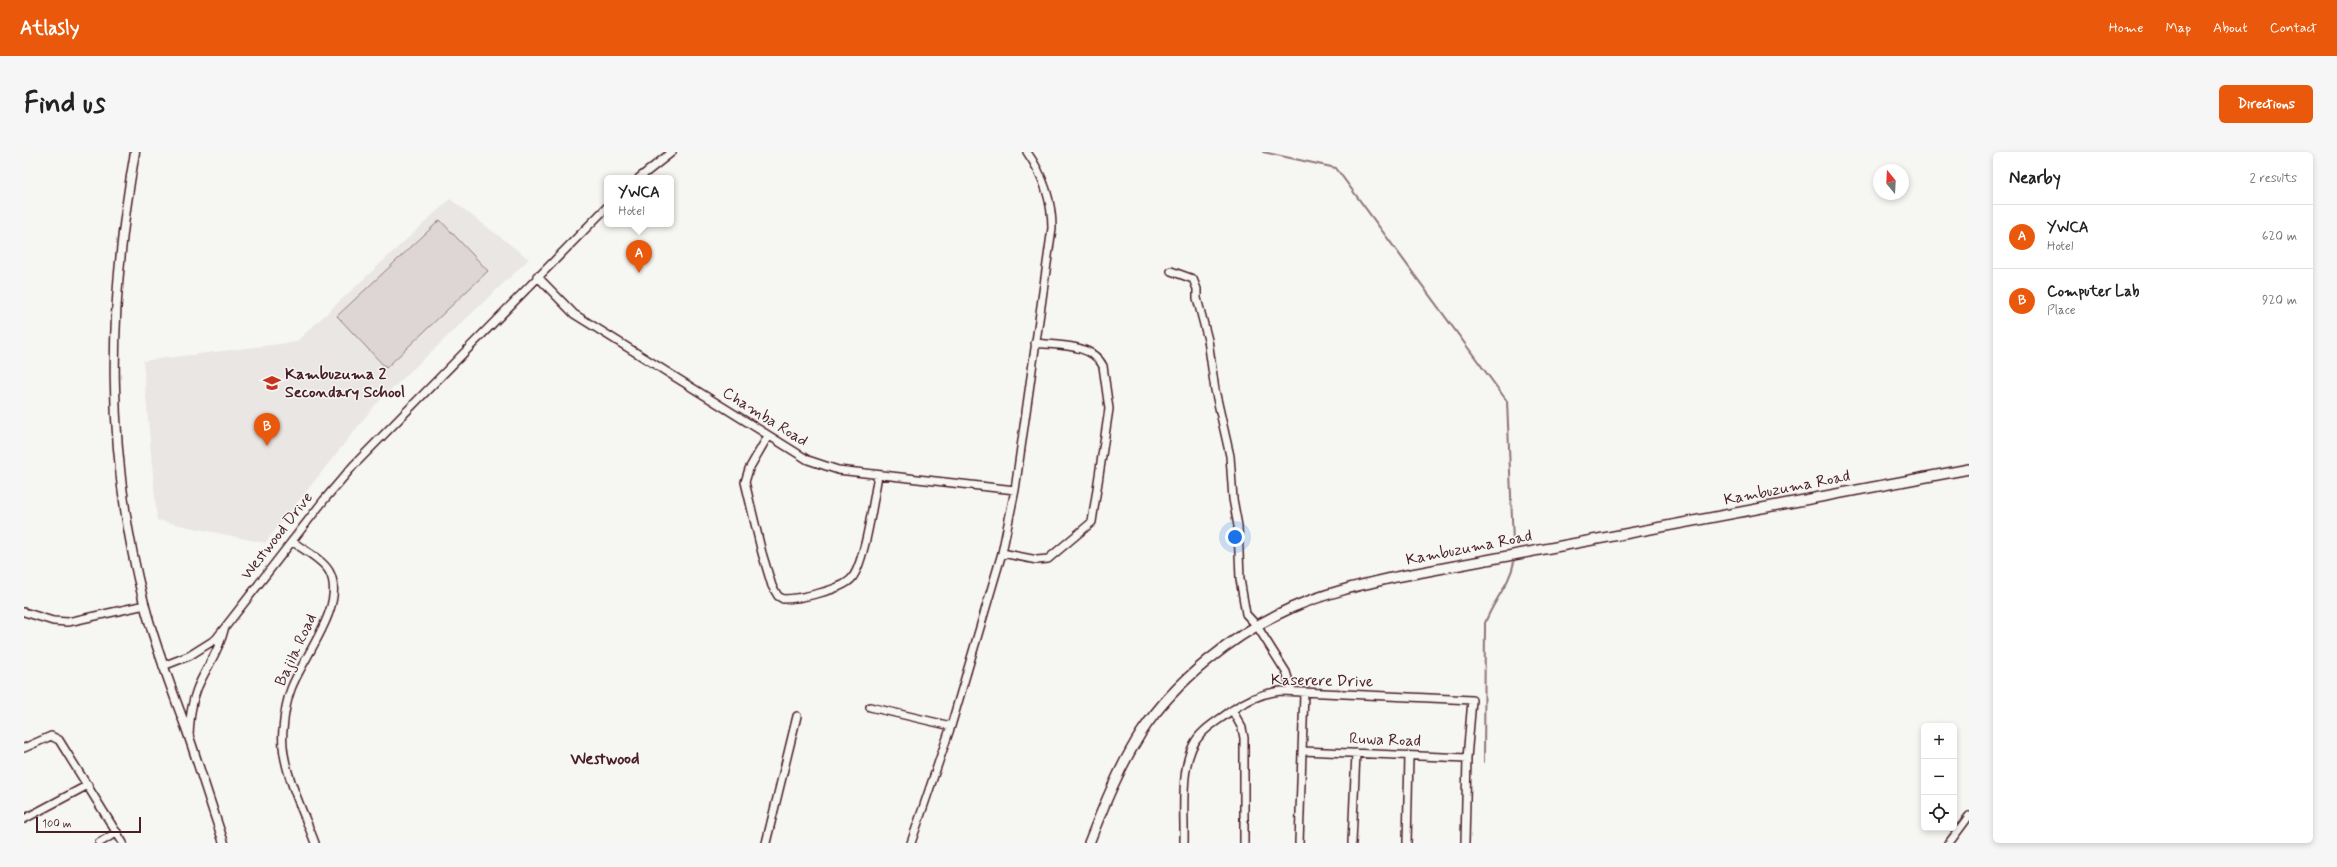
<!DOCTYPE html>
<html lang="en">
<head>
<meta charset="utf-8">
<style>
  :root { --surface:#fff; --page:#f6f6f6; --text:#222; --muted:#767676; --line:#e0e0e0; --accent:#ea580c }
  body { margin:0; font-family:Mynerve,sans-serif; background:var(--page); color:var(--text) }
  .controls { position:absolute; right:12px; bottom:12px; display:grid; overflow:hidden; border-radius:6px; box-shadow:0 2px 6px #0003 }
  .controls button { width:36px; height:36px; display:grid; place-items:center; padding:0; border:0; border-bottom:1px solid var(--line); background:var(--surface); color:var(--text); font:20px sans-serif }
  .compass { position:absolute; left:1849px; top:12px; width:36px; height:36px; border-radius:50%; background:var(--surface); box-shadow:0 2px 6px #0003; rotate:342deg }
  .scale { position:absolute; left:12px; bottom:10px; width:105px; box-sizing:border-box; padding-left:4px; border:2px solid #4a1f2b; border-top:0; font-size:11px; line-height:14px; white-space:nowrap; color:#4a1f2b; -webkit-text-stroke:3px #f6f6f2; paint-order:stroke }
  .you { position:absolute; left:1211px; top:385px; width:14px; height:14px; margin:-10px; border:3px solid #fff; border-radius:50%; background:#1a73e8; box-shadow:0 0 0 6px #1a73e833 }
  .badge { display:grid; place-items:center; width:26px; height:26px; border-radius:50%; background:var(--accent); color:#fff; font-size:13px; font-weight:700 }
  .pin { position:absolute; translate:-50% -33px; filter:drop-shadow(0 1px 2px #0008) }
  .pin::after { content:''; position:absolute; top:21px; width:14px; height:12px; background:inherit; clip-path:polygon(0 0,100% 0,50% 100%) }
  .popup { position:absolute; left:580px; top:23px; width:70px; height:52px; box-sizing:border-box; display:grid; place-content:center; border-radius:6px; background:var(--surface); filter:drop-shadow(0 1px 3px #0005); font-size:13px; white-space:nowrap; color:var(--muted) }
  .popup b { font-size:15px; color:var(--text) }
  .popup::after { content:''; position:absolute; left:50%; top:100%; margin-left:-8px; border:8px solid transparent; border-top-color:var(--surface) }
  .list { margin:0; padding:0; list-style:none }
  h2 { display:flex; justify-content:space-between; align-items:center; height:52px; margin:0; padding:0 16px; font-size:17px }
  h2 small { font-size:13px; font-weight:400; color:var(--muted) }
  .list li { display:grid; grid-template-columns:26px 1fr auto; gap:12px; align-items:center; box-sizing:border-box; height:64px; padding:0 16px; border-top:1px solid var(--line) }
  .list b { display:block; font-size:15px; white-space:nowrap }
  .list p { margin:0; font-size:13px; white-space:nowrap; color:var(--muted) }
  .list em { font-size:13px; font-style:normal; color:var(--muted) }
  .icon { flex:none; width:22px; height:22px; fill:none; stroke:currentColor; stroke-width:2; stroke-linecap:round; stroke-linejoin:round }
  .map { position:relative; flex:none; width:1945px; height:691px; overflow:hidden; border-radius:6px }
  header { display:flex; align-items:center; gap:24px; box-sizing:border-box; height:56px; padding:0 20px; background:var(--accent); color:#fff }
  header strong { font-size:19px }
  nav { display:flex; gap:22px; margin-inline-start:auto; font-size:14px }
  .intro { display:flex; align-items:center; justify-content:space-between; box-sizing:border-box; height:96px; padding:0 24px }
  h1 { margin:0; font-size:28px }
  .button { padding:10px 18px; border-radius:6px; background:var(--accent); color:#fff; font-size:14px; font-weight:700 }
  main { display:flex; gap:24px; padding:0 24px }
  aside { flex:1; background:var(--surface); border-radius:6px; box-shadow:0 2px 6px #0003 }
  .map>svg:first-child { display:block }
</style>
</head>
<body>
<header>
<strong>Atlasly</strong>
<nav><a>Home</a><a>Map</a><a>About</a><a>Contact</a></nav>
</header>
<div class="intro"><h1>Find us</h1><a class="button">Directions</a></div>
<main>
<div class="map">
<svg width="1945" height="691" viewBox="0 0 1945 691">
  <rect width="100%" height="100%" fill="#f6f6f2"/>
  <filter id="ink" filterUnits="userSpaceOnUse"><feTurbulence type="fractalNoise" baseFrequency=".025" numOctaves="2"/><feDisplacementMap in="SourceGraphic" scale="8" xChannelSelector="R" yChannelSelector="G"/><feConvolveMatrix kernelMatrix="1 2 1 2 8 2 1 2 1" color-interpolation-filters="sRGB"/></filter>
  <g filter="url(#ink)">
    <path fill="#e9e6e3" d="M426 47 505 107 351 253 241 391 133 368 119 209 272 190Z"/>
    <path fill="#ddd6d5" stroke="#947a80" d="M416 68 464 119 362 216 313 164Z"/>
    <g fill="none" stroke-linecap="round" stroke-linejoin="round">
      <path stroke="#8e747a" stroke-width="2" d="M1239 0 1312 16 1483 249 1489 390
        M1460 610 1461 471C1469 449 1486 432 1490 410"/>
      <g stroke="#4a1f2b" stroke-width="10">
        <path id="minor" d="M615 26 648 0
          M1147 119 1169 127 1173 137V146L1184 188 1191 238 1206 304 1209 347 1214 374 1216 427 1222 462 1233 474 1262 520 1268 539
          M513 124 550 162 784 308 814 318 991 338
          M744 284 725 317 721 330 738 401 748 434 754 444 759 447C775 447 818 438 828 426 841 410 850 345 854 323
          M268 389C279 398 298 407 305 419 324 452 278 506 267 537 262 550 260 565 259 578 255 613 279 658 291 691
          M978 401 1013 408 1024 407 1068 370 1085 257 1079 214C1068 191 1033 194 1011 191
          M0 460 29 469 44 470 121 453
          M139 514 165 504 192 487 300 348 329 314 583 55
          M846 555 927 574
          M1208 558 1218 576 1220 586V691
          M165 583C166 567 167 552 173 537 181 517 195 500 200 478
          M0 596 27 584 35 588 99 691
          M1278 599 1443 606
          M0 667 64 633
          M75 691 93 680
          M742 691 773 564
          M887 691 927 574 978 401 991 338 1028 76C1028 48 1019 23 1003 0
          M1160 691C1161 660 1154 606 1177 582 1185 573 1195 568 1204 561 1219 550 1237 541 1257 539L1448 548 1443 606 1441 691
          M1275 691 1280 541
          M1328 691 1332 601
          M1383 691 1385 604
          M1925 691 1945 664"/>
      </g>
      <g stroke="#4a1f2b" stroke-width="11">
        <path id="tertiary" d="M111 0C84 153 81 300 120 451 131 494 147 535 162 576 175 614 187 653 200 691"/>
      </g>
      <g stroke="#4a1f2b" stroke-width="12">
        <path id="secondary" d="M1065 691C1080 653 1095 616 1117 581 1151 529 1211 481 1267 456 1301 441 1337 433 1372 425L1945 317"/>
      </g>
      <use href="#minor" stroke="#f6f6f2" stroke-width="7"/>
      <use href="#tertiary" stroke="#f6f6f2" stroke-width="8"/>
      <use href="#secondary" stroke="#f6f6f2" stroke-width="9"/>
    </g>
  </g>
  <defs>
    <g id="school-bare" transform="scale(1.38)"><path d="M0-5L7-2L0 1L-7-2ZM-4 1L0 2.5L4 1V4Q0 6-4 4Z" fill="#c8321e" stroke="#f6f6f2" stroke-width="2.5" paint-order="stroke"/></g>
  </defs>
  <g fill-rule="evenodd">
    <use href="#school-bare" x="248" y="231"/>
  </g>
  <g text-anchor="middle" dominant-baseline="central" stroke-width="3" stroke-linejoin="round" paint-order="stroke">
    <g font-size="16" font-weight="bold" fill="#4a1f2b" stroke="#f6f6f2" text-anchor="start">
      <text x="261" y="222">Kambuzuma 2<tspan x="261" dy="18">Secondary School</tspan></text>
    </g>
    <g font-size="16" fill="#4a1f2b" stroke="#f6f6f2">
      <text transform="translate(741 265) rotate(32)">Chamba Road</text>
      <text transform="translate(1763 336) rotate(-11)">Kambuzuma Road</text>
      <text transform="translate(253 384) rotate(-52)">Westwood Drive</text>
      <text transform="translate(1445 396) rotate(-11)">Kambuzuma Road</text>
      <text transform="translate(272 498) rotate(-65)">Bajila Road</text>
      <text transform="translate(1298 529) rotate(1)">Kaserere Drive</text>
      <text transform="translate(1361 588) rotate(2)">Ruwa Road</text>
    </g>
    <g font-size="17" font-weight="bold" fill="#4a1f2b" stroke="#f6f6f2">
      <text x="581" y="607">Westwood</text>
    </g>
  </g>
</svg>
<div class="controls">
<button>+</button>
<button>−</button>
<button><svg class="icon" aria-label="locate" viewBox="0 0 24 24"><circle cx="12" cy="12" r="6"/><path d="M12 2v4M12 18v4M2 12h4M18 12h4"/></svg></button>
</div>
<svg class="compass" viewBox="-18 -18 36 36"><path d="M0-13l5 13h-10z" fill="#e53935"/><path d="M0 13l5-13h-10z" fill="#767676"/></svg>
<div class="scale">100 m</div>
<div class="you"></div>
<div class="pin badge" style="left:615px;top:121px">A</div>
<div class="popup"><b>YWCA</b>Hotel</div>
<div class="pin badge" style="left:243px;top:294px">B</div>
</div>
<aside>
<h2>Nearby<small>2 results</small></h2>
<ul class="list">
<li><span class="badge">A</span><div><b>YWCA</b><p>Hotel</p></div><em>620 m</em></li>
<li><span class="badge">B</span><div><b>Computer Lab</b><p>Place</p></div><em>920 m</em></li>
</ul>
</aside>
</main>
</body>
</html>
